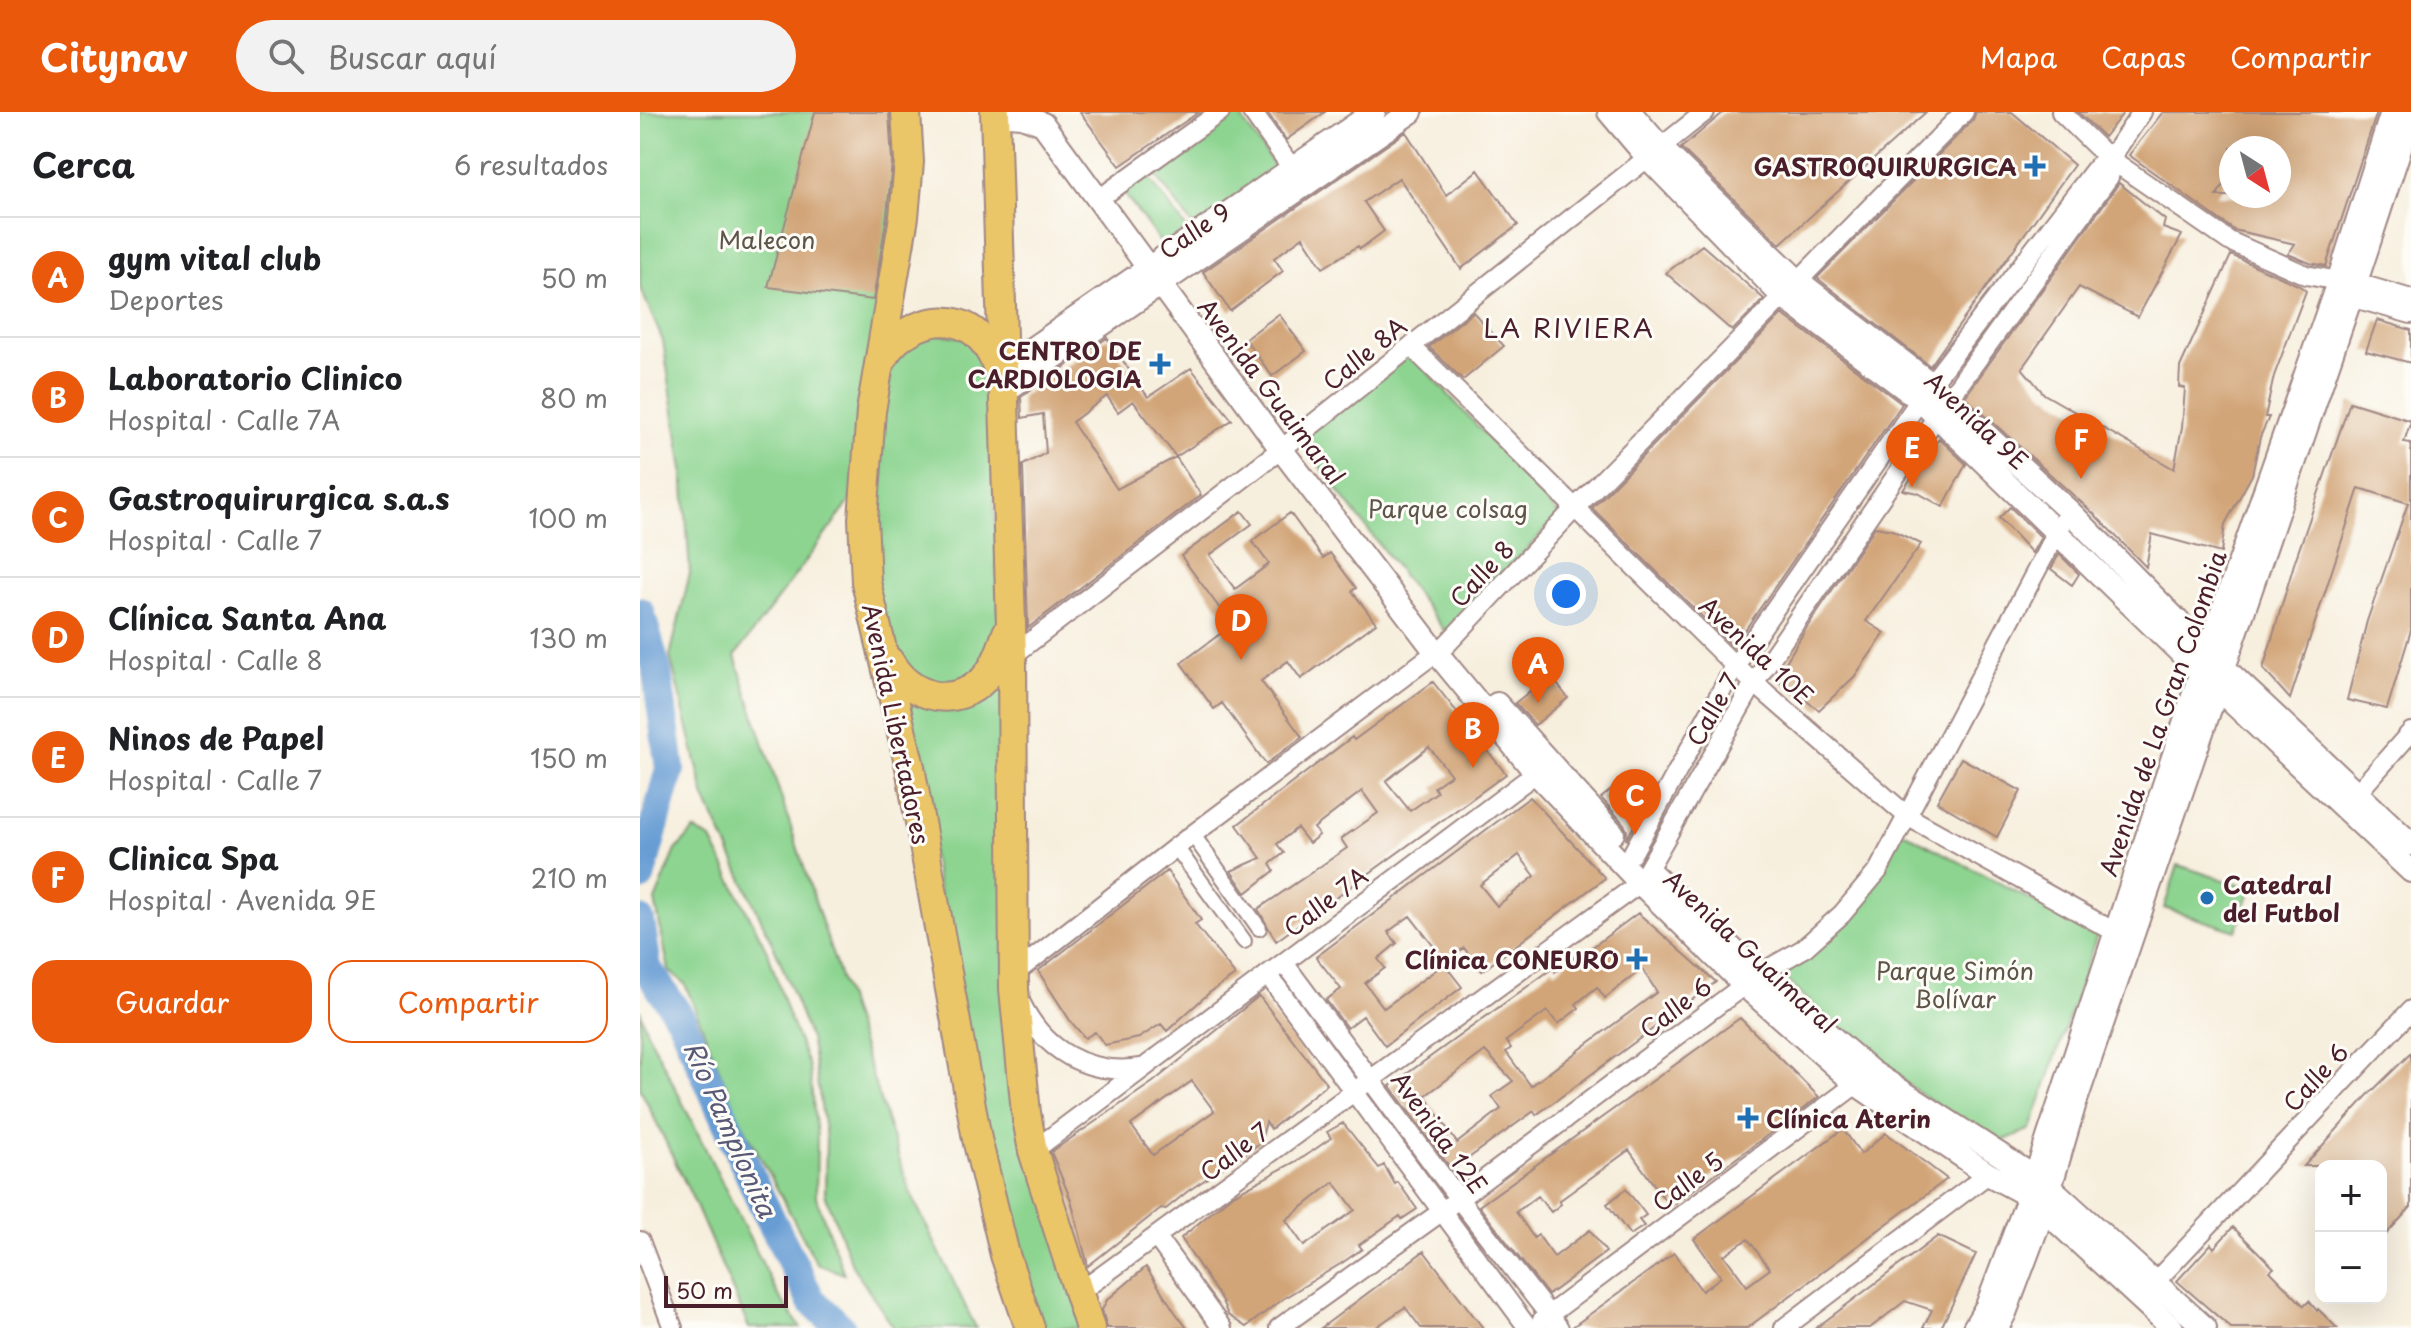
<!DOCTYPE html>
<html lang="es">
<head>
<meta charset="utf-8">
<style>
  :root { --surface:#fff; --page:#f2f2f2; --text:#202124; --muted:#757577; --line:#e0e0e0; --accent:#ea580c }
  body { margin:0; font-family:"Playpen Sans",sans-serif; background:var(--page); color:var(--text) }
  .controls { position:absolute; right:24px; bottom:24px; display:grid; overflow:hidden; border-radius:16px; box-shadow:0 8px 32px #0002 }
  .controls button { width:72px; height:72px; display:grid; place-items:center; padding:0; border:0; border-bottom:2px solid var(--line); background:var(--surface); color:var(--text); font:40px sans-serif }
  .compass { position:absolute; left:1579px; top:24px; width:72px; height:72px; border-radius:50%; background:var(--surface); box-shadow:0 8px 32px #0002; rotate:144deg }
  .scale { position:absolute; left:24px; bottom:20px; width:124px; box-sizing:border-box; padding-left:8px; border:4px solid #4a1f2b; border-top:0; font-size:22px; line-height:28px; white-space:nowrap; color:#4a1f2b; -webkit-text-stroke:6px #fdfcf7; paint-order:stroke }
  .you { position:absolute; left:926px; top:482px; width:28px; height:28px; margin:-20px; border:6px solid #fff; border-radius:50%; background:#1a73e8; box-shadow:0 0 0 12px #1a73e833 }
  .badge { display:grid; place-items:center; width:52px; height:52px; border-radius:50%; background:var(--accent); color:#fff; font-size:26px; font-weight:700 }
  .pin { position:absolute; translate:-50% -66px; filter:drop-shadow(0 2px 4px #0008) }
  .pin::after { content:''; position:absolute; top:42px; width:28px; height:24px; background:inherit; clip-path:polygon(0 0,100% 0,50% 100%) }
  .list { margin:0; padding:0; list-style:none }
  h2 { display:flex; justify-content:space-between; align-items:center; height:104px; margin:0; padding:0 32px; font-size:34px }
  h2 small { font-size:26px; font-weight:400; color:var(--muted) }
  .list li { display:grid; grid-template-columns:52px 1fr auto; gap:24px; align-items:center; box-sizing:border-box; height:120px; padding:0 32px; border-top:2px solid var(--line) }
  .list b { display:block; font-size:30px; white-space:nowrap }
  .list p { margin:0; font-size:26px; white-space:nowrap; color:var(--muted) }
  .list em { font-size:26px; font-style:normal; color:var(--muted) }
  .actions { display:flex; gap:16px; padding:24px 32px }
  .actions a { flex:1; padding:18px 0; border:2px solid var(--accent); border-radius:24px; text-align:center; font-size:28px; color:var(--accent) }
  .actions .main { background:var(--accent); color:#fff }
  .icon { flex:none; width:44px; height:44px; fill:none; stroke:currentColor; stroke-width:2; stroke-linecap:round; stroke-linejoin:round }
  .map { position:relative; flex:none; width:1771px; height:1216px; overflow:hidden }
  header { display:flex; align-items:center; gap:48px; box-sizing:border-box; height:112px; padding:0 40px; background:var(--accent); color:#fff }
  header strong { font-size:38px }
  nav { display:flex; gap:44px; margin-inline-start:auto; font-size:28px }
  .search { width:560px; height:72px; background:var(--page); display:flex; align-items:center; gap:20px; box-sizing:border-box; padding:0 28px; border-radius:44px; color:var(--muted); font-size:30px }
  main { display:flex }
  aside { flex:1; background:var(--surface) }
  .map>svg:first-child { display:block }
</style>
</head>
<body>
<header>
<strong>Citynav</strong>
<div class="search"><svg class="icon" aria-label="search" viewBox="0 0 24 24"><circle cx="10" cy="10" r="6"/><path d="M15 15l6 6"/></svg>Buscar aquí</div>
<nav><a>Mapa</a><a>Capas</a><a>Compartir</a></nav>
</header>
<main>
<aside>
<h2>Cerca<small>6 resultados</small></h2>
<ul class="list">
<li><span class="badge">A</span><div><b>gym vital club</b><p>Deportes</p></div><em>50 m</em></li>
<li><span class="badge">B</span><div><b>Laboratorio Clinico</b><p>Hospital · Calle 7A</p></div><em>80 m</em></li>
<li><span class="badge">C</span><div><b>Gastroquirurgica s.a.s</b><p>Hospital · Calle 7</p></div><em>100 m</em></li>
<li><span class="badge">D</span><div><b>Clínica Santa Ana</b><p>Hospital · Calle 8</p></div><em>130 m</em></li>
<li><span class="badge">E</span><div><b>Ninos de Papel</b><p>Hospital · Calle 7</p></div><em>150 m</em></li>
<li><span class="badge">F</span><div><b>Clinica Spa</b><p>Hospital · Avenida 9E</p></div><em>210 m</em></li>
</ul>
<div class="actions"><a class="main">Guardar</a><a>Compartir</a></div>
</aside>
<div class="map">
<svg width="1771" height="1216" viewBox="0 0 1771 1216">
  <rect width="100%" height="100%" fill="#fdfcf7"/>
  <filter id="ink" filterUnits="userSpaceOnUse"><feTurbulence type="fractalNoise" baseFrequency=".0125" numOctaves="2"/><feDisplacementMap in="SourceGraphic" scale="16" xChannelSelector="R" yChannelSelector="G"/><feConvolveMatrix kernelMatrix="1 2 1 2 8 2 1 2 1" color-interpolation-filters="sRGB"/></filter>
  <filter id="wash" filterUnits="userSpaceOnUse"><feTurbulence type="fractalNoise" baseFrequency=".006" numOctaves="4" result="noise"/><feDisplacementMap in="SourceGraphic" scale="32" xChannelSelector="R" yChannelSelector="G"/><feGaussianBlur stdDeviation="1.8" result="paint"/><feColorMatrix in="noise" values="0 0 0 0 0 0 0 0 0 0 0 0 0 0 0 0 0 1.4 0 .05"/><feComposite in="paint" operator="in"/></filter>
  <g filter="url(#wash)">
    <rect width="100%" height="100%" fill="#f7efde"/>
    <path fill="#8cd490" stroke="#6b7a5e" stroke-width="2" d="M0 0H255L261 95 211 388 95 544 270 1080 336 1216H254L213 1155 185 1082 186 1025 171 930 139 846 65 686 30 544 50 461 43 358 23 229 0 175Z
      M588 0H597L641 63 558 121 510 55Z
      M504 59 552 124 528 141 481 77Z
      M280 219 326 226 349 253 359 516 348 556 291 578 252 544 231 461 241 275 261 232Z
      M770 241 919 403 807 522 660 328Z
      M363 552 368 875 444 1216H394L369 1143 274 650 268 579 284 587Z
      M1252 714 1457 823 1391 1017 1355 1032 1245 957 1136 859 1208 798Z
      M54 718 71 727 129 843 147 900 169 955 177 1023 176 1085 204 1162 177 1152 97 1001 45 872 29 859 15 788 36 738Z
      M1538 753 1611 777 1596 819 1524 796Z
      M0 898 6 917 137 1181 161 1216H109L52 1085 0 976Z"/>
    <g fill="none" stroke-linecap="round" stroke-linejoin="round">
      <path stroke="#689dd4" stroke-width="30" d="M0 500 17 560 30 657 0 765
        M0 809 7 856 41 907 121 1088 171 1188 201 1216"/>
    </g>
    <g id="blocks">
      <path fill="#d2a578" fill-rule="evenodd" d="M175 0H249L252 50 247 103 233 188 128 175Z
        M440 0H559L480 54Z
        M627 0H685L646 28Z
        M1084 0H1286L1140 132 1041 36Z
        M1336 0H1372L1434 53 1290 254 1177 166 1333 8Z
        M1438 0H1484L1464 25Z
        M1523 0H1737L1686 154 1670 151 1648 142 1655 132 1594 118 1489 43ZM1591 36H1639V84H1576L1591 62Z
        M766 20 806 83 838 58 878 113 821 157 759 66 724 90 744 119 720 137 718 134 683 156 663 125 634 146 643 159 590 199 563 160Z
        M1479 71 1525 108 1523 116 1542 123 1498 205 1439 175 1382 256 1404 282 1534 357 1542 315 1545 276 1539 275 1540 255 1591 143 1660 174 1666 179 1634 264 1625 305H1629L1620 325 1612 363 1585 412 1581 441 1512 422 1506 455 1454 402 1325 285Z
        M1062 133 1124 187 1092 219 1026 161Z
        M833 200 864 234 823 268 789 235Z
        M639 202 666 239 632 264 605 227Z
        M1142 202 1262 292 1093 535 952 396Z
        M1737 208 1771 218V251L1726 239Z
        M467 226 508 285 551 256 592 308 536 345 561 383 388 516 383 353 406 341 403 302 382 306 381 285ZM467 284 478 300 493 289 536 345 477 377 432 310Z
        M1710 290 1771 309 1764 330 1771 331V518L1747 597 1707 588 1727 509 1768 391 1719 376 1650 587 1623 557 1654 452Z
        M1299 326 1326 352 1303 395 1278 381 1263 378Z
        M1370 395 1401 425 1392 441 1359 406Z
        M602 399 612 412 570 443 595 477 629 452 612 429 650 401 683 446 690 441 716 476 712 479 736 511 661 567 648 549 621 569 662 625 626 652 582 591 574 597 541 551 592 513 541 444Z
        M1235 415 1252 418 1281 432 1226 509 1245 521 1214 565 1179 598 1136 567 1165 518Z
        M1419 442 1439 462 1432 473 1411 457Z
        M910 563 928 586 895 613 875 591Z
        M793 570 866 662 636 829 618 797 707 736 701 727 738 701 722 679 674 716 679 723 669 731 657 716 637 732 644 741 630 752 634 759 606 781 591 759 621 746 597 713 712 625 714 628ZM789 635 811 663 794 675 797 680 770 699 746 669Z
        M1321 646 1381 679 1357 725 1297 690Z
        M989 664 1010 684 986 728 987 719 984 712 961 686Z
        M890 685 965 766 842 859 824 836 806 850 770 804 748 820 757 831 738 847 745 856 725 871 744 896 804 852 822 875 745 934 723 904 707 916 686 888 701 877 676 845ZM879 743 895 764 857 794 840 773Z
        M527 759 561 808 555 812 595 863 569 881 527 919 521 912 499 926 465 933 455 920 445 926 431 910 398 859Z
        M998 801 1076 870 914 990 896 1003 894 999 812 1058 750 974 913 856 915 860 933 845 935 848ZM1002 857 1017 880 891 974 866 940 871 936 866 929 907 899 918 912 939 896 936 892 957 875 965 886ZM845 939 873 969 852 984 861 997 817 1031 785 984Z
        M619 884 687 972 631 1017 626 1010 620 1031 548 1079 526 1097 521 1096 448 1154 431 1088 411 1040 513 970ZM552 969 574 999 513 1043 491 1013Z
        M1100 906 1179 985 1030 1095 989 1038 919 1089 921 1092 911 1100 898 1084 876 1100 894 1126 898 1123 914 1145 950 1118 966 1140 908 1183 839 1094Z
        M1771 941V1095L1741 1128V1054H1664L1727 984Z
        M703 1011 739 1056 744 1053 755 1072 758 1070 777 1097 762 1107 760 1104 719 1133 722 1137 702 1151 644 1186 606 1215 588 1203 582 1189 541 1126 591 1084 664 1045 691 1026 687 1020ZM694 1070 715 1098 664 1134 646 1108Z
        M1203 1017 1221 1042 1246 1021 1307 1067 1107 1216H931L1034 1141 1062 1179 1081 1165 1054 1127ZM1108 1127 1130 1157 1107 1174 1084 1143Z
        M986 1077 1006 1103 999 1108 1004 1114 990 1123 967 1092Z
        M1593 1115 1634 1156 1630 1159 1664 1194 1669 1189 1677 1199 1678 1197 1697 1216H1591L1537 1169 1571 1132 1574 1136Z
        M1298 1124 1336 1142 1301 1216H1283L1292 1198 1265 1189 1230 1216H1176Z
        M784 1139 843 1216H781L765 1195 735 1216H681Z
        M506 1155 535 1200 547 1216H467L462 1198 467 1188Z"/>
    </g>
  </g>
  <g filter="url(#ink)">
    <use href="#blocks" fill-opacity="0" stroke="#a08784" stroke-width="2"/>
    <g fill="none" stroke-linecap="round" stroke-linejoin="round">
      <g stroke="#a08784" stroke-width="18">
        <path id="pedestrian" d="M553 723 619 816
          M536 735 604 829"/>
      </g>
      <g stroke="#a08784" stroke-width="22">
        <path id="minor" d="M612 0 659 66
          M1421 0 1466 44 1589 129 1666 163 1727 174 1771 187
          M470 79 580 0
          M1711 185 1771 202
          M771 234 1095 554 1267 704 1475 820
          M372 544 653 328 1065 0
          M1717 681 1771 620
          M992 742 1095 554 1291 272 1456 56 1466 44 1476 38 1502 0
          M644 851 819 1087 919 1216
          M375 861 536 735 807 532 936 395 1324 0
          M628 863 888 1216
          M380 889C403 938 447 964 501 956
          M393 1039 896 661
          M517 1126 582 1216
          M0 1129 33 1216
          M1515 1170 1771 898
          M437 1182 1000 771 1114 571 1308 288 1469 65 1476 38
          M902 1208 1227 964
          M639 1216 801 1100 1119 862 1163 837 1202 802 1238 759 1422 410
          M1144 1216 1348 1062"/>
      </g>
      <g stroke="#a08784" stroke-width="26">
        <path id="tertiary" d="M969 0 1008 46 1142 184 1280 288 1576 575 1771 759
          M990 0 1021 36 1158 169 1291 272 1429 399 1583 555 1771 732
          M355 2 382 4 403 12 641 337 796 540 896 661 1000 771 1104 873 1216 972 1348 1062 1389 1084 1532 1216
          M364 256 734 0
          M365 279 771 0
          M857 592 973 721
          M1010 760 1119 862 1232 960 1410 1075 1565 1216
          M1334 1216 1347 1194 1389 1084 1561 560 1695 179 1752 0
          M1357 1216 1365 1201 1404 1097 1434 994 1711 185 1771 3"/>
      </g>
      <g stroke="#a08784" stroke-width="32">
        <path id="primary" d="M266 0 269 50 264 105 231 299 223 407 226 470 270 655 337 1027 365 1143 390 1216
          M355 0 372 544 374 877 386 1001 393 1039 450 1216
          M240 252C252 220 298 197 330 217 346 227 355 247 361 264
          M249 549C268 582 308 598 340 571 355 558 361 538 367 521"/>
      </g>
      <use href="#pedestrian" stroke="#fff" stroke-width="14"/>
      <use href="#minor" stroke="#fff" stroke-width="18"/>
      <use href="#tertiary" stroke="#fff" stroke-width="22"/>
      <use href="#primary" stroke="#ebc669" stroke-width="28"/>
    </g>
  </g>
  <g fill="#1f6fb2" stroke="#fdfcf7" stroke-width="3">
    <path d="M1391 42h8v8h8v8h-8v8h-8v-8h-8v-8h8z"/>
    <path d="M516 240h8v8h8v8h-8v8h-8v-8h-8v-8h8z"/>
    <circle cx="1567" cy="786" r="8"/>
    <path d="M993 835h8v8h8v8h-8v8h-8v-8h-8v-8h8z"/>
    <path d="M1104 994h8v8h8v8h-8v8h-8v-8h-8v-8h8z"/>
  </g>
  <g text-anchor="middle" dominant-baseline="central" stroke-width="6" stroke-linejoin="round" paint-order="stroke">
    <g font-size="24" font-weight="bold" fill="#4a1f2b" stroke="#fdfcf7" text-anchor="end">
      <text x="1377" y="54">GASTROQUIRURGICA</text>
      <text x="502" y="238">CENTRO DE<tspan x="502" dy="28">CARDIOLOGIA</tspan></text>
      <text x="1583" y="772" text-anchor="start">Catedral<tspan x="1583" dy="28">del Futbol</tspan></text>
      <text x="979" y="847">Clínica CONEURO</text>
      <text x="1126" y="1006" text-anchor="start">Clínica Aterin</text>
    </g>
    <g font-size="24" fill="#4a1f2b" stroke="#fdfcf7">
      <text transform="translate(554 118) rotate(-34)">Calle 9</text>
      <text transform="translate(724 241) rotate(-39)">Calle 8A</text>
      <text transform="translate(632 279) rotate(53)">Avenida Guaimaral</text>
      <text transform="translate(1337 308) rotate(43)">Avenida 9E</text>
      <text transform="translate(841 461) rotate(-47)">Calle 8</text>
      <text transform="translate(1117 538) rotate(43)">Avenida 10E</text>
      <text transform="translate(1072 597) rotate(-60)">Calle 7</text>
      <text transform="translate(1522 601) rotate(-71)">Avenida de La Gran Colombia</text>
      <text transform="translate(257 612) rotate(78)">Avenida Libertadores</text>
      <text transform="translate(685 789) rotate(-37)">Calle 7A</text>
      <text transform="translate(1111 839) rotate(43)">Avenida Guaimaral</text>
      <text transform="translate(1035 895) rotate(-37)">Calle 6</text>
      <text transform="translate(1675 965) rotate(-47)">Calle 6</text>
      <text transform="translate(800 1020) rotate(54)">Avenida 12E</text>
      <text transform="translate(594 1039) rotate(-37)">Calle 7</text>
      <text transform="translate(1047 1069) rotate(-37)">Calle 5</text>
    </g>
    <g font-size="24" fill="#5e5549" stroke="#fdfcf7">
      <text x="127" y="127">Malecon</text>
      <text x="808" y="396">Parque colsag</text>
      <text x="1315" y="858">Parque Simón<tspan x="1315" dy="28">Bolívar</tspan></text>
    </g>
    <g font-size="26" letter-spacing="2" fill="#4a1f2b" stroke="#fdfcf7">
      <text x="929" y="215">LA RIVIERA</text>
    </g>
    <g font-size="26" font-style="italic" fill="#585877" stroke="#fdfcf7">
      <text transform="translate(91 1017) rotate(66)">Río Pamplonita</text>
    </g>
  </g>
</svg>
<div class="controls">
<button>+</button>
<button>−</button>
</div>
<svg class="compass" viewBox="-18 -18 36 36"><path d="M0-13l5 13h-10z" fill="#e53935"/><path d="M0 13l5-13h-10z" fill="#757577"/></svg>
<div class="scale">50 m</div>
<div class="you"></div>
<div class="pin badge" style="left:898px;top:591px">A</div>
<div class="pin badge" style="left:833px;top:656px">B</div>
<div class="pin badge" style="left:995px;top:723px">C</div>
<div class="pin badge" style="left:601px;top:548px">D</div>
<div class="pin badge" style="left:1272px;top:375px">E</div>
<div class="pin badge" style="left:1441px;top:367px">F</div>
</div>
</main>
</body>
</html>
